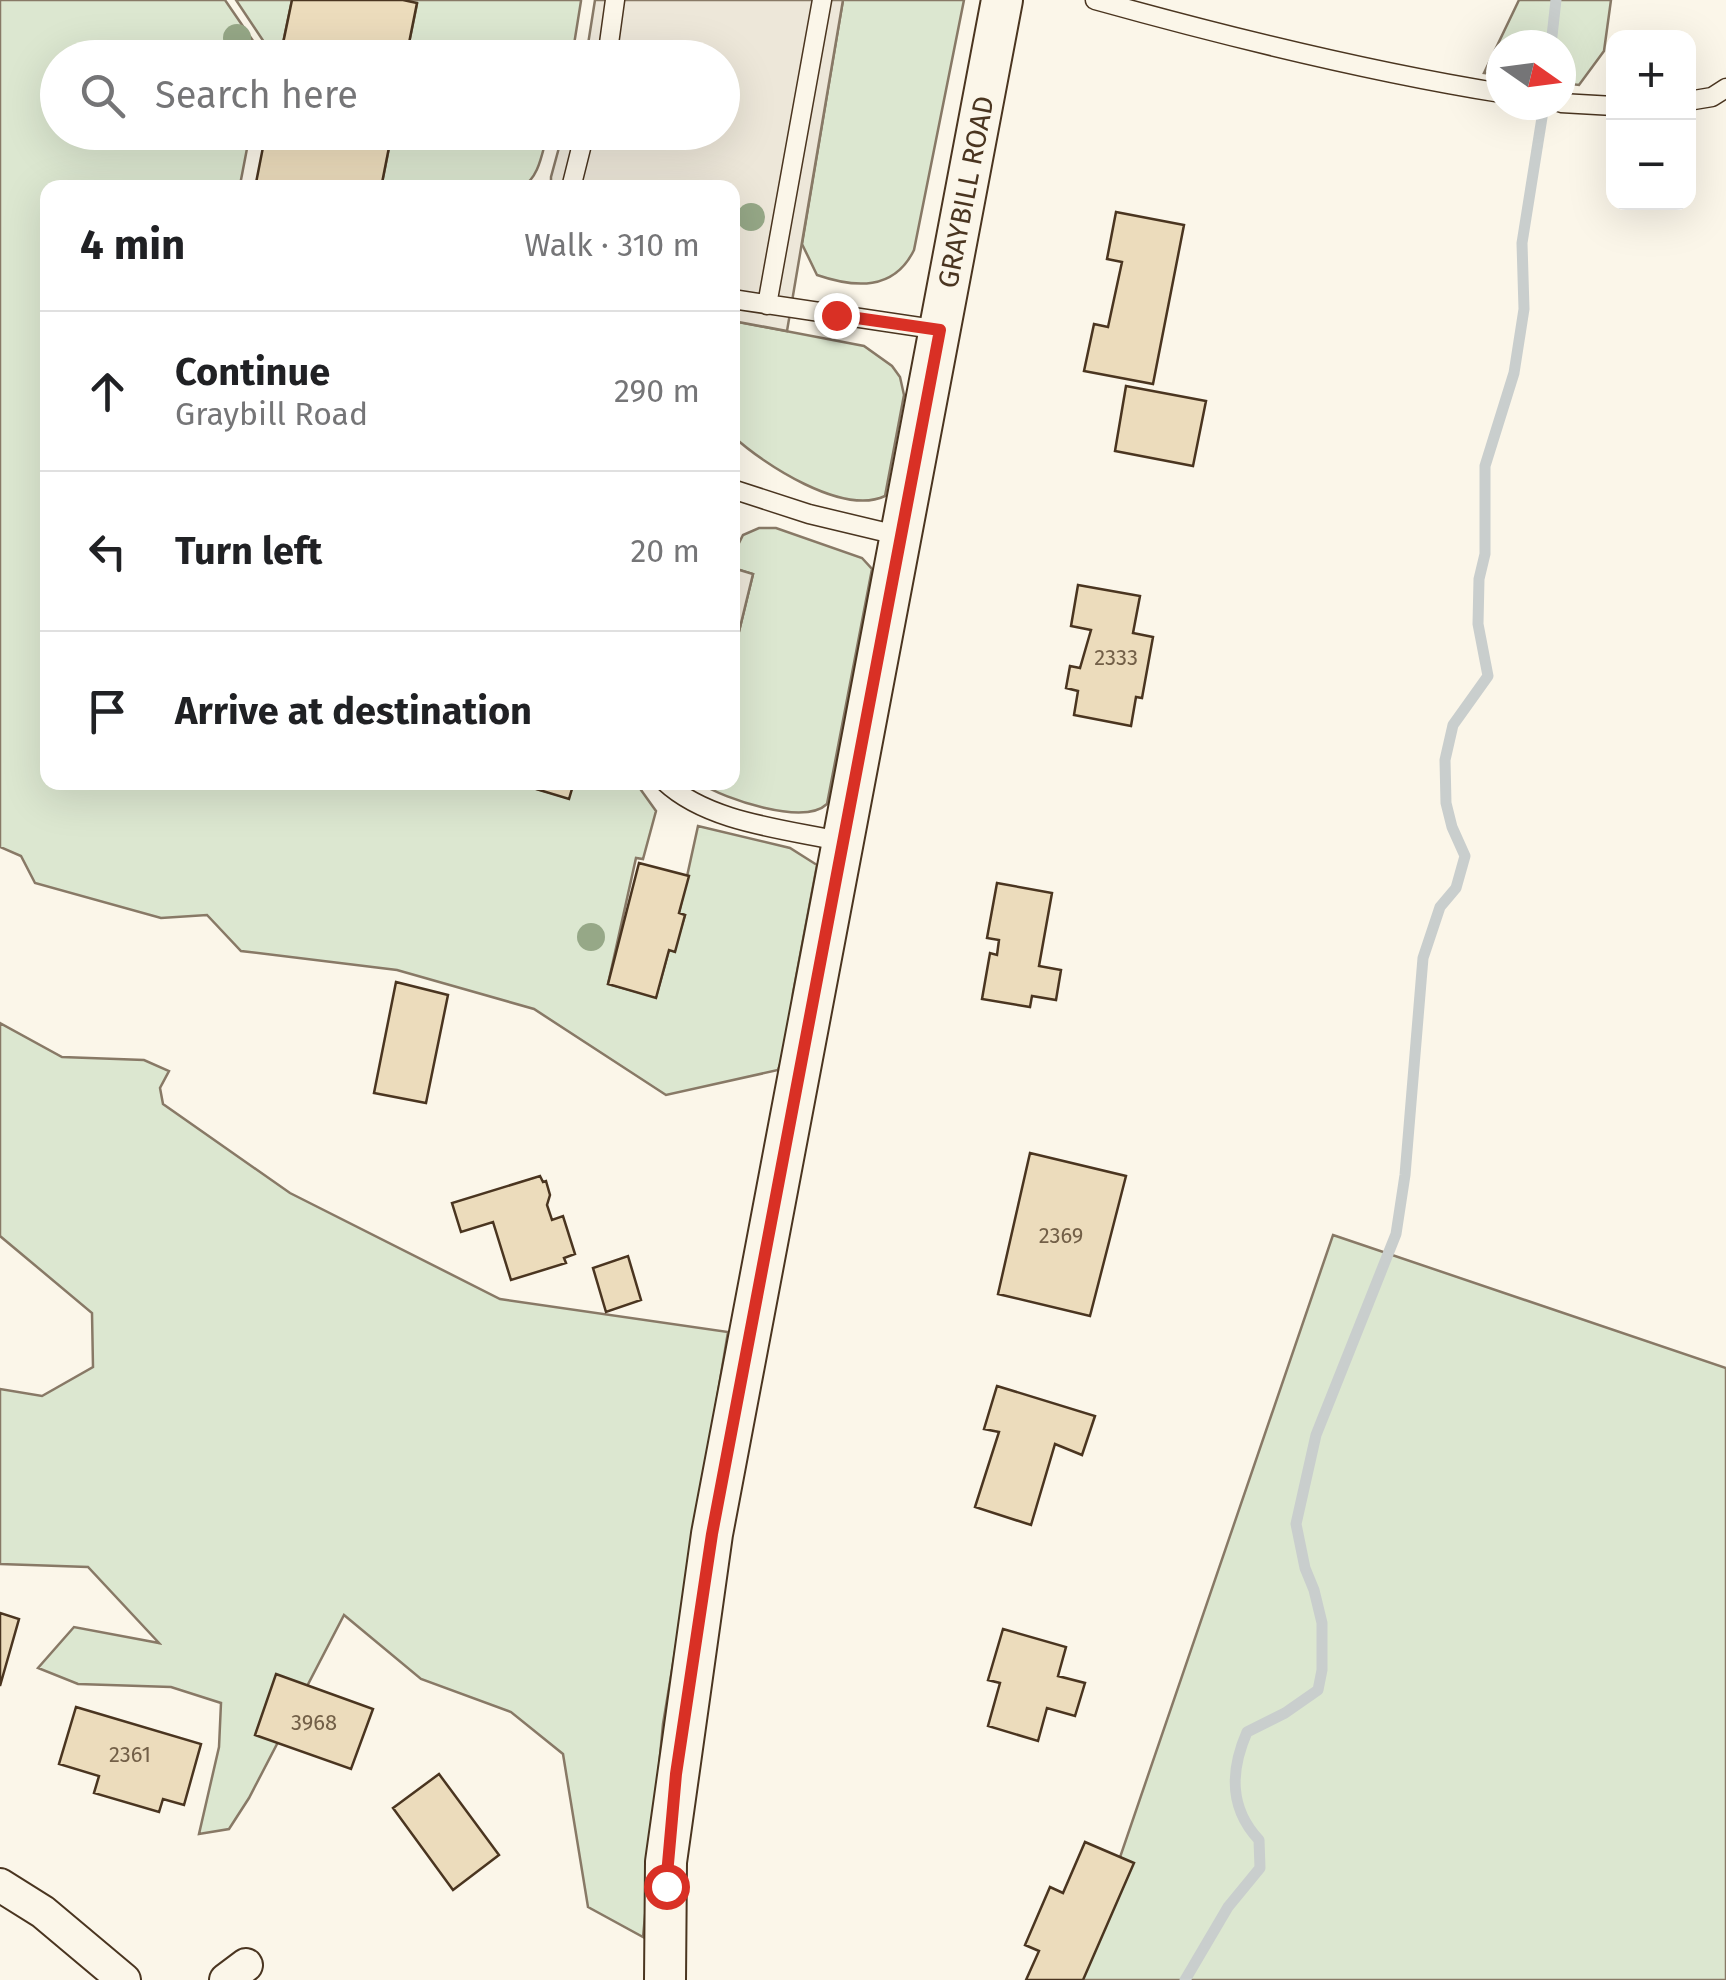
<!DOCTYPE html>
<html lang="en">
<head>
<meta charset="utf-8">
<style>
  :root { --surface:#fff; --page:#f2f2f2; --text:#202124; --muted:#757577; --line:#e0e0e0 }
  body { margin:0; font-family:"Fira Sans",sans-serif; background:var(--page); color:var(--text) }
  .controls { position:absolute; right:30px; top:30px; display:grid; overflow:hidden; border-radius:20px; box-shadow:0 10px 40px #0002 }
  .controls button { width:90px; height:90px; display:grid; place-items:center; padding:0; border:0; border-bottom:2px solid var(--line); background:var(--surface); color:var(--text); font:50px sans-serif }
  .compass { position:absolute; left:1486px; top:30px; width:90px; height:90px; border-radius:50%; background:var(--surface); box-shadow:0 10px 40px #0002; rotate:104deg }
  .stop { position:absolute; width:30px; height:30px; margin:-22px; border:8px solid #d93025; border-radius:50%; background:#fff }
  .stop.end { background:#d93025; border-color:#fff; box-shadow:0 2px 10px #0008 }
  .list { margin:0; padding:0; list-style:none }
  h2 { display:flex; justify-content:space-between; align-items:center; height:130px; margin:0; padding:0 40px; font-size:42px }
  h2 small { font-size:32px; font-weight:400; color:var(--muted) }
  .list li { display:grid; grid-template-columns:65px 1fr auto; gap:30px; align-items:center; box-sizing:border-box; height:160px; padding:0 40px; border-top:2px solid var(--line) }
  .list b { display:block; font-size:38px; white-space:nowrap }
  .list p { margin:0; font-size:32px; white-space:nowrap; color:var(--muted) }
  .list em { font-size:32px; font-style:normal; color:var(--muted) }
  .icon { flex:none; width:55px; height:55px; fill:none; stroke:currentColor; stroke-width:2; stroke-linecap:round; stroke-linejoin:round }
  .map { position:relative; flex:none; width:1726px; height:1980px; overflow:hidden }
  .search { position:absolute; background:var(--surface); box-shadow:0 10px 40px #0002; left:40px; top:40px; width:700px; height:110px; display:flex; align-items:center; gap:25px; box-sizing:border-box; padding:0 35px; border-radius:55px; color:var(--muted); font-size:38px }
  .panel { position:absolute; background:var(--surface); box-shadow:0 10px 40px #0002; left:40px; top:180px; width:700px; height:610px; border-radius:20px }
  .map>svg:first-child { display:block }
</style>
</head>
<body>
<div class="map">
<svg width="1726" height="1980" viewBox="0 0 1726 1980">
  <rect width="100%" height="100%" fill="#fbf6e9"/>
  <path fill="#dce7d0" stroke="#887966" stroke-width="2.5" d="M0 0H225L264 57 58 58V132L250 133 240 185 243 187 48 188V782H513L568 798 574 783H636L656 811 643 859 636 858 608 984 656 997 669 950 674 951 685 915 679 913 698 826 790 848 817 865 793 993 791 1033 778 1070 666 1095 534 1009 397 970 241 951 207 915 161 918 35 883 21 856 0 847Z
    M236 0H292L280 57H274Z
    M403 0H581V1L572 57 406 58 417 4Z
    M843 0H964L914 250C894 291 855 288 817 275L802 244Z
    M1519 0H1611L1604 51 1579 85 1561 83V45H1501V75L1484 73Z
    M392 133H548C542 151 540 177 522 187L381 188Z
    M733 321 864 346 892 366 900 377 904 395 885 496C843 516 763 464 733 436Z
    M759 528H776L862 558 872 569 827 804C804 826 724 799 700 783L732 782 733 656 753 574 733 568 735 551 743 535Z
    M0 1023 62 1057 144 1060 169 1071 160 1088 163 1104 290 1193 500 1299 728 1332 663 1724 643 1937 588 1907 563 1754 511 1712 421 1679 344 1615 249 1798 229 1829 199 1834 219 1747 221 1703 171 1687 78 1684 38 1668 74 1627 159 1643 88 1567 0 1564V1389L42 1396 93 1367 92 1313 0 1236Z
    M1333 1235 1726 1368V1980H1078Z"/>
  <path fill="#ede7d9" stroke="#887966" stroke-width="2.5" d="M595 0H843L787 331 733 321 732 188H551V177L563 133 722 132V58L586 57Z
    M733 568 753 574 733 656Z"/>
  <g fill="none" stroke-linecap="round" stroke-linejoin="round">
    <path stroke="#c9cecd" stroke-width="11" d="M1551 45 1556 0
      M1185 1980 1228 1907 1260 1868 1259 1840C1229 1808 1230 1771 1247 1732L1285 1713 1318 1690 1322 1670V1623L1314 1590 1305 1568 1296 1524 1316 1435 1396 1234 1405 1175 1423 958 1440 907 1456 888 1465 856 1452 827 1446 803 1445 760 1453 725 1488 676 1478 624 1479 579 1485 554V466L1514 373 1524 309 1522 243 1544 105"/>
  </g>
  <path fill="#ecdcbc" stroke="#4a3520" stroke-width="2.5" d="M292 0H403L417 3 406 58H280Z
    M266 132H392L381 188H255Z
    M1116 212 1184 225 1153 384 1084 371 1094 324 1108 327 1122 262 1107 259Z
    M1126 386 1206 401 1193 466 1115 451Z
    M1078 585 1140 596 1133 633 1153 637 1142 698 1136 697 1131 726 1074 715 1078 691 1066 688 1070 666 1080 668 1091 630 1071 626Z
    M513 782H574L569 799Z
    M639 863 689 876 679 913 685 915 675 952 669 950 656 998 608 984Z
    M997 883 1052 893 1039 966 1061 970 1056 1000 1032 996 1030 1007 982 999 990 953 997 955 999 940 987 938Z
    M396 982 448 995 426 1103 374 1093Z
    M1030 1153 1126 1176 1090 1316 998 1294Z
    M540 1176 543 1182 546 1181 550 1195 547 1205 552 1220 563 1216 575 1254 564 1258 566 1263 511 1280 493 1222 461 1232 452 1203Z
    M628 1256 641 1300 606 1312 593 1268Z
    M997 1386 1095 1416 1082 1455 1055 1444 1031 1525 975 1507 999 1432 984 1429Z
    M0 1613 19 1619 0 1686Z
    M1003 1629 1066 1647 1058 1676 1085 1683 1075 1716 1047 1708 1038 1741 988 1726 1000 1683 988 1680Z
    M276 1674 373 1709 351 1769 255 1735Z
    M76 1707 201 1744 184 1805 163 1799 159 1812 94 1793 99 1776 59 1764Z
    M439 1774 499 1855 453 1890 393 1808Z
    M1085 1842 1134 1863 1083 1980H1026L1039 1951 1025 1945 1050 1887 1063 1893Z"/>
  <g fill="none" stroke-linecap="round" stroke-linejoin="round">
    <g stroke="#4a3520" stroke-width="21">
      <path id="service" d="M1095 0C1228 37 1364 71 1501 93
        M607 58 615 0
        M1688 101 1712 97 1726 88
        M1561 103 1614 106
        M571 188 585 132
        M732 299 940 330
        M767 305 822 0
        M732 489 809 514 901 536
        M665 782C709 823 786 829 844 842"/>
    </g>
    <g stroke="#4a3520" stroke-width="36">
      <path id="minor" d="M0 1885 43 1912 124 1980
        M226 1980 246 1965"/>
    </g>
    <g stroke="#4a3520" stroke-width="44">
      <path id="tertiary" d="M665 1980 666 1862 712 1534 1002 0"/>
    </g>
    <use href="#service" stroke="#fbf6e9" stroke-width="18"/>
    <use href="#minor" stroke="#fbf6e9" stroke-width="32"/>
    <use href="#tertiary" stroke="#fbf6e9" stroke-width="40"/>
  </g>
  <g fill="#96a887">
    <circle cx="237" cy="38" r="14"/>
    <circle cx="751" cy="217" r="14"/>
    <circle cx="591" cy="937" r="14"/>
  </g>
  <g fill="none" stroke-linecap="round" stroke-linejoin="round">
    <path stroke="#d93025" stroke-width="12" d="M666 1886 676 1774 712 1534 940 330 836 315"/>
  </g>
  <g text-anchor="middle" dominant-baseline="central" stroke-width="8" stroke-linejoin="round" paint-order="stroke">
    <g font-size="22" fill="#725f47">
      <text x="1116" y="657">2333</text>
      <text x="1061" y="1235">2369</text>
      <text x="314" y="1722">3968</text>
      <text x="130" y="1754">2361</text>
    </g>
    <g font-size="28" fill="#4a3520" stroke="#fbf6e9">
      <text transform="translate(966 192) rotate(-79)">GRAYBILL ROAD</text>
    </g>
  </g>
</svg>
<div class="controls">
<button>+</button>
<button>−</button>
</div>
<svg class="compass" viewBox="-18 -18 36 36"><path d="M0-13l5 13h-10z" fill="#e53935"/><path d="M0 13l5-13h-10z" fill="#757577"/></svg>
<div class="stop" style="left:666px;top:1886px"></div>
<div class="stop end" style="left:836px;top:315px"></div>
<div class="search"><svg class="icon" aria-label="search" viewBox="0 0 24 24"><circle cx="10" cy="10" r="6"/><path d="M15 15l6 6"/></svg>Search here</div>
<section class="panel">
<h2>4 min<small>Walk · 310 m</small></h2>
<ul class="list">
<li><svg class="icon" aria-label="ahead" viewBox="0 0 24 24"><path d="M12 20V5M6 11l6-6 6 6"/></svg><div><b>Continue</b><p>Graybill Road</p></div><em>290 m</em></li>
<li><svg class="icon" aria-label="left" viewBox="0 0 24 24"><path d="M17 20v-9H6M10 6l-5 5 5 5"/></svg><div><b>Turn left</b></div><em>20 m</em></li>
<li><svg class="icon" aria-label="arrive" viewBox="0 0 24 24"><path d="M6 21V4h12l-3 4 3 4H6"/></svg><div><b>Arrive at destination</b></div></li>
</ul>
</section>
</div>
</body>
</html>
